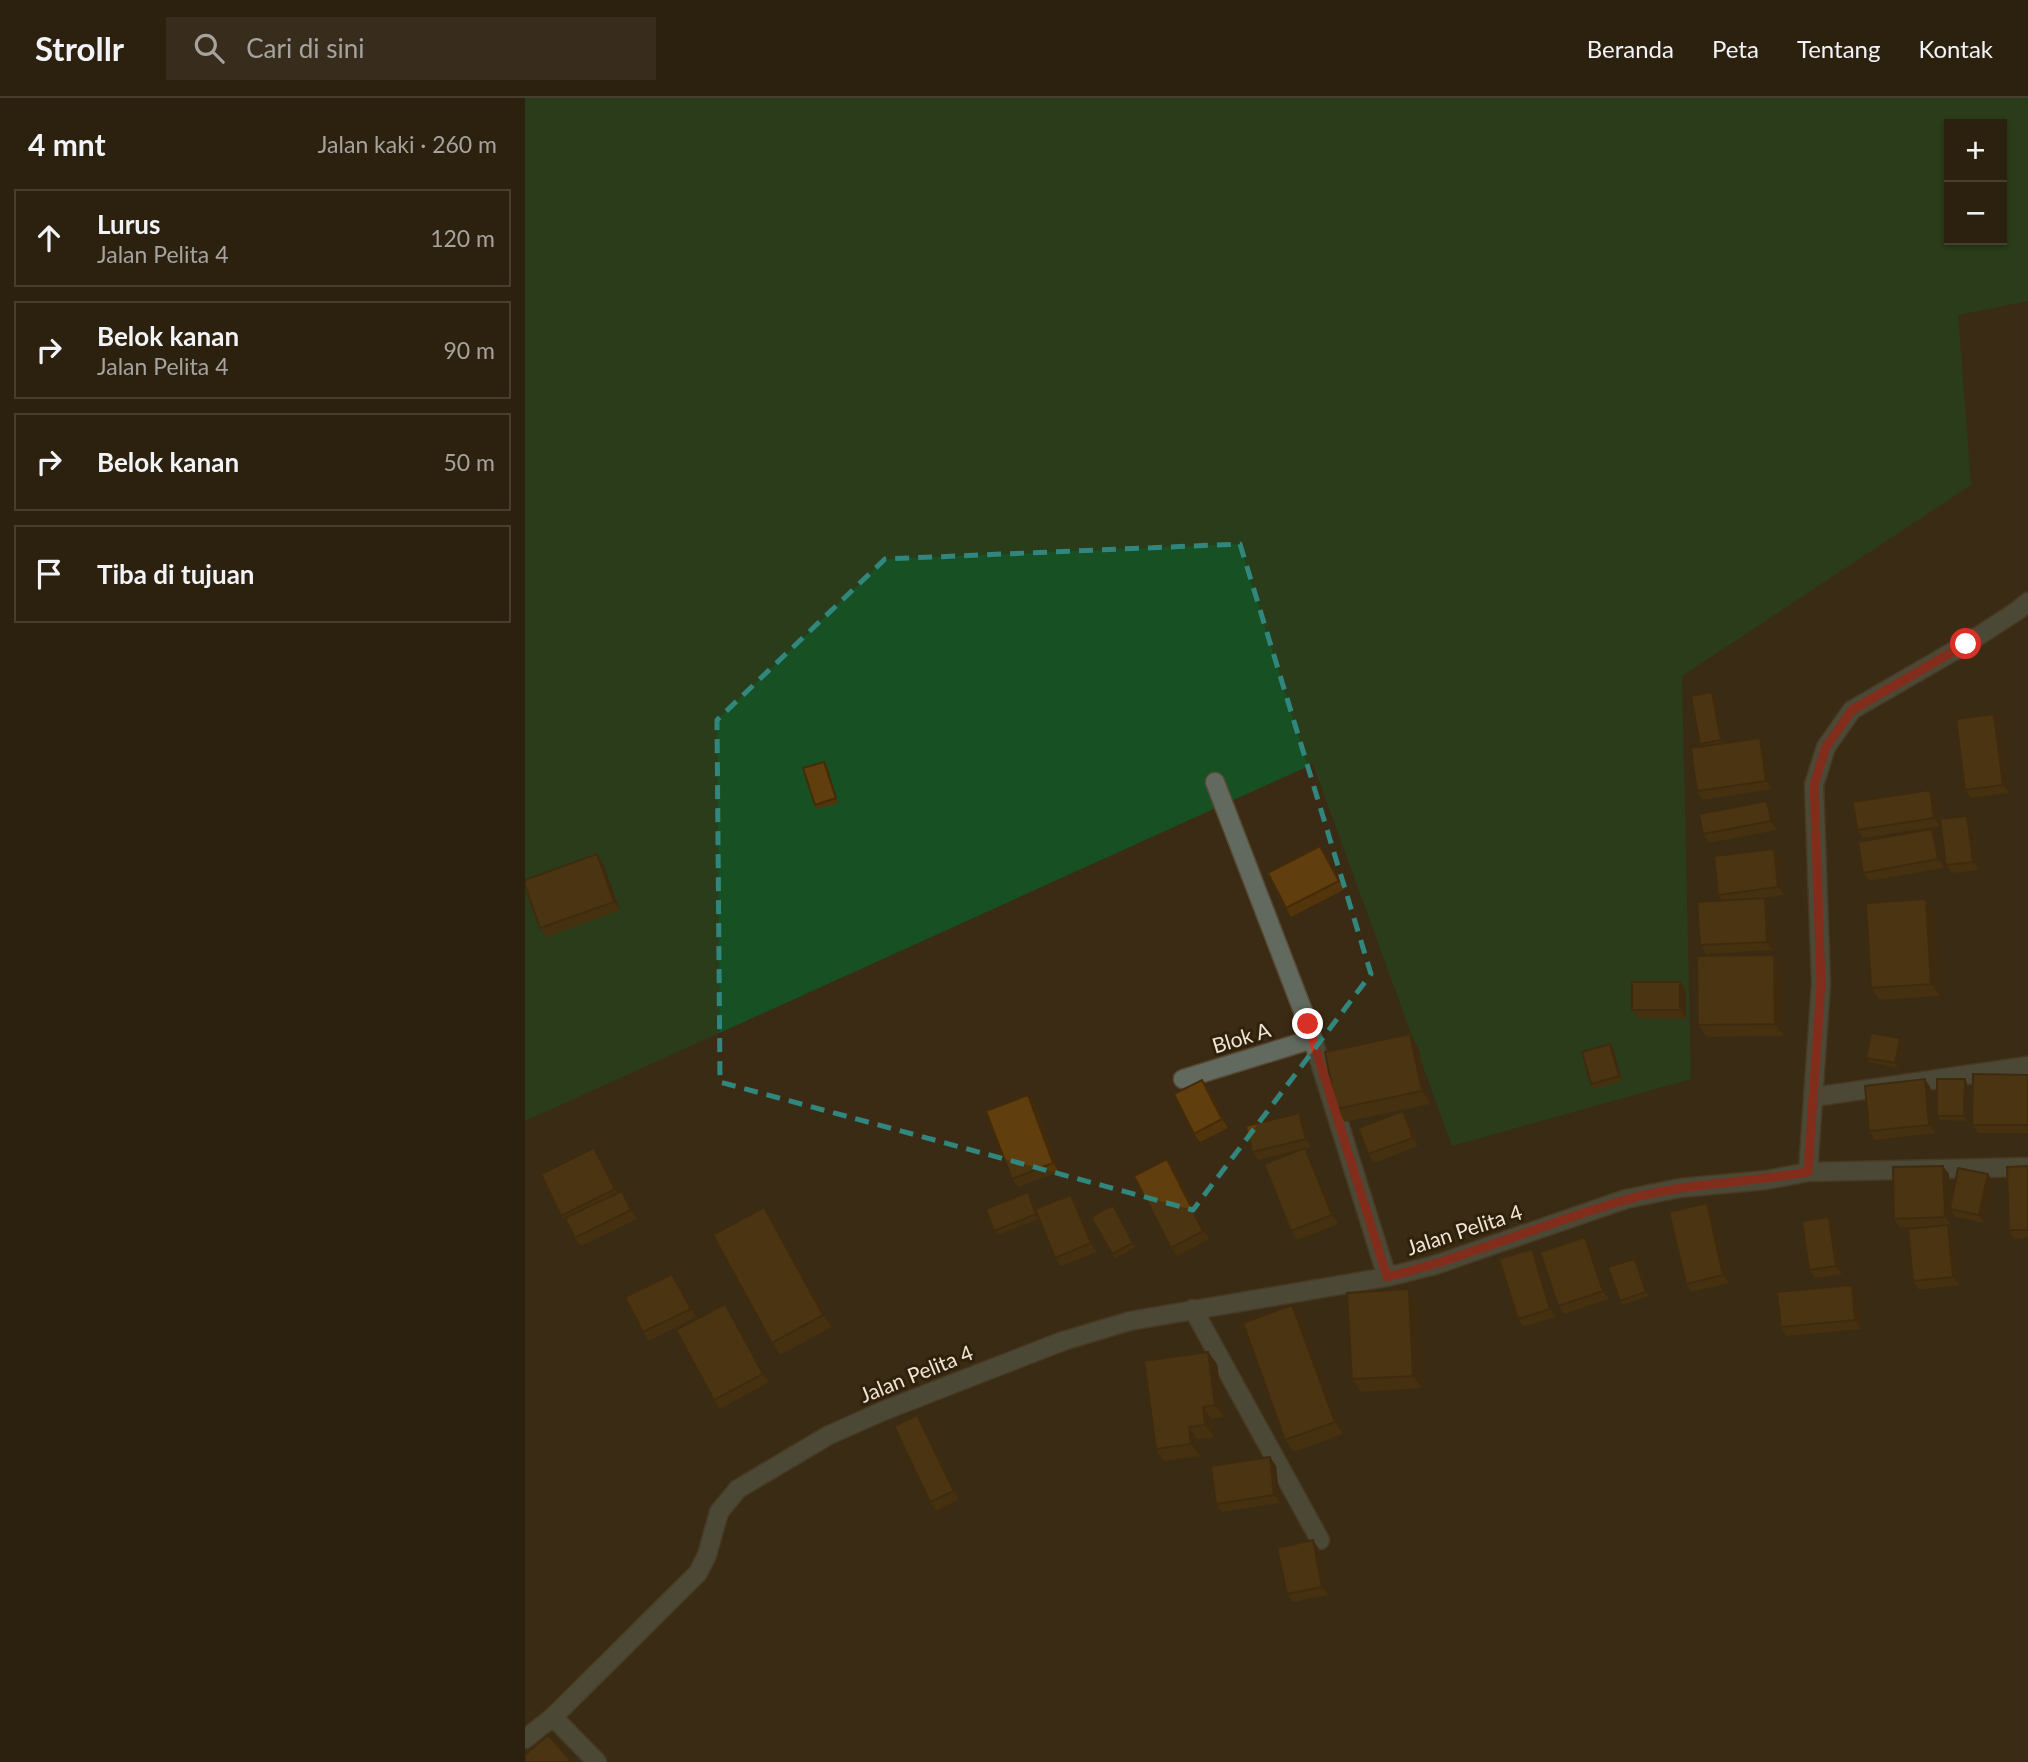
<!DOCTYPE html>
<html lang="id">
<head>
<meta charset="utf-8">
<style>
  :root { --surface:#2c200f; --page:#382d1d; --text:#f1f3f6; --muted:#a6a39e; --line:#483e2f }
  body { margin:0; font-family:Lato,sans-serif; background:var(--page); color:var(--text) }
  .controls { position:absolute; right:21px; top:21px; display:grid; overflow:hidden; border-radius:0px; box-shadow:0 2px 5px #0004 }
  .controls button { width:63px; height:63px; display:grid; place-items:center; padding:0; border:0; border-bottom:2px solid var(--line); background:var(--surface); color:var(--text); font:35px sans-serif }
  .stop { position:absolute; width:21px; height:21px; margin:-16px; border:5px solid #d93025; border-radius:50%; background:#fff }
  .stop.end { background:#d93025; border-color:#fff; box-shadow:0 2px 7px #0008 }
  .list { margin:0; padding:0; list-style:none }
  h2 { display:flex; justify-content:space-between; align-items:center; height:91px; margin:0; padding:0 28px; font-size:30px }
  h2 small { font-size:23px; font-weight:400; color:var(--muted) }
  .list li { display:grid; grid-template-columns:46px 1fr auto; gap:21px; align-items:center; box-sizing:border-box; height:98px; margin:0 14px 14px; padding:0 14px; border:2px solid var(--line); border-radius:0px }
  .list b { display:block; font-size:26px; white-space:nowrap }
  .list p { margin:0; font-size:23px; white-space:nowrap; color:var(--muted) }
  .list em { font-size:23px; font-style:normal; color:var(--muted) }
  .icon { flex:none; width:38px; height:38px; fill:none; stroke:currentColor; stroke-width:2; stroke-linecap:round; stroke-linejoin:round }
  .map { position:relative; flex:none; width:1503px; height:1664px; overflow:hidden }
  header { display:flex; align-items:center; gap:42px; box-sizing:border-box; height:98px; padding:0 35px; background:var(--surface); border-bottom:2px solid var(--line) }
  header strong { font-size:33px }
  nav { display:flex; gap:38px; margin-inline-start:auto; font-size:24px }
  .search { width:490px; height:63px; background:var(--page); display:flex; align-items:center; gap:18px; box-sizing:border-box; padding:0 24px; border-radius:0px; color:var(--muted); font-size:26px }
  main { display:flex }
  aside { flex:1; background:var(--surface) }
  .map>svg:first-child { display:block }
</style>
</head>
<body>
<header>
<strong>Strollr</strong>
<div class="search"><svg class="icon" aria-label="search" viewBox="0 0 24 24"><circle cx="10" cy="10" r="6"/><path d="M15 15l6 6"/></svg>Cari di sini</div>
<nav><a>Beranda</a><a>Peta</a><a>Tentang</a><a>Kontak</a></nav>
</header>
<main>
<aside>
<h2>4 mnt<small>Jalan kaki · 260 m</small></h2>
<ul class="list">
<li><svg class="icon" aria-label="ahead" viewBox="0 0 24 24"><path d="M12 20V5M6 11l6-6 6 6"/></svg><div><b>Lurus</b><p>Jalan Pelita 4</p></div><em>120 m</em></li>
<li><svg class="icon" aria-label="right" viewBox="0 0 24 24"><path d="M7 20v-9h11M14 6l5 5-5 5"/></svg><div><b>Belok kanan</b><p>Jalan Pelita 4</p></div><em>90 m</em></li>
<li><svg class="icon" aria-label="right" viewBox="0 0 24 24"><path d="M7 20v-9h11M14 6l5 5-5 5"/></svg><div><b>Belok kanan</b></div><em>50 m</em></li>
<li><svg class="icon" aria-label="arrive" viewBox="0 0 24 24"><path d="M6 21V4h12l-3 4 3 4H6"/></svg><div><b>Tiba di tujuan</b></div></li>
</ul>
</aside>
<div class="map">
<svg width="1503" height="1664" viewBox="0 0 1503 1664">
  <rect width="100%" height="100%" fill="#3b2b14"/>
  <path fill="#175023" fill-rule="evenodd" d="M0 0H1503V203L1433 217 1446 387 1157 578 1166 981 927 1048 788 666 0 1023ZM1424 26H1477V142H1424Z"/>
  <g fill="none" stroke-linecap="round" stroke-linejoin="round">
    <g stroke="#584933" stroke-width="21">
      <path id="minor" d="M690 684 783 926 862 1179
        M658 981 788 941
        M1289 999 1503 968
        M1283 1074 1503 1069
        M668 1211 795 1442
        M28 1619 72 1664
        M0 1641 28 1619 173 1475 182 1457 194 1414 213 1391 304 1337 358 1313 538 1243 605 1223 862 1179 910 1167 1101 1101 1155 1090 1241 1082 1283 1074 1296 885 1289 687 1301 649 1327 612 1441 546 1492 513 1503 504"/>
    </g>
    <use href="#minor" stroke="#626a5f" stroke-width="18"/>
  </g>
  <path fill="#53350c" d="M1190 598 1199 646 1235 640 1241 649 1247 691 1178 702 1172 693 1177 649 1175 646Z
    M1475 625 1484 695 1446 700 1440 692Z
    M302 668 313 705 292 711 290 707Z
    M1405 692 1411 701 1415 728 1338 740 1332 732Z
    M1248 711 1252 732 1184 745 1178 736Z
    M1448 726 1454 772 1427 775 1421 767Z
    M1407 731 1413 739 1419 770 1344 783 1338 775Z
    M801 757 820 791 766 819 761 810Z
    M1255 760 1259 797 1238 800H1240L1245 808 1248 852 1181 856 1175 847 1197 802 1193 797Z
    M78 765 95 812 21 839 15 830Z
    M1409 813 1415 898 1355 902 1346 890Z
    M1258 870 1259 938 1182 939 1173 927Z
    M1161 892V921L1113 920 1107 912Z
    M1375 940 1378 945 1373 970 1344 964 1341 960Z
    M893 948 905 1006 820 1024 811 1011Z
    M1088 950 1097 983 1069 991 1066 986Z
    M1503 977V1035H1453L1447 1027Z
    M1442 985V1023L1415 1022 1412 1018Z
    M1405 989 1410 1035 1350 1042 1344 1033Z
    M683 990 703 1030 675 1044 669 1036Z
    M503 997 509 1005 534 1074 493 1089 487 1081Z
    M878 1013 884 1022 893 1048 849 1065 843 1056Z
    M780 1023 786 1049 781 1051 786 1058 813 1126 772 1142 766 1133 774 1052 733 1062 727 1054Z
    M69 1050 75 1058 93 1095 103 1101 112 1121 56 1148 50 1140 43 1126H42L36 1118Z
    M1503 1068V1140L1489 1141 1484 1132Z
    M648 1069 684 1141 652 1158 646 1150Z
    M1424 1076 1426 1128H1424L1429 1135 1434 1187 1394 1192 1388 1183 1408 1128 1375 1130 1369 1121Z
    M1469 1085 1460 1125 1431 1119 1425 1111Z
    M546 1097 552 1105 572 1154 536 1168 530 1160 514 1121 472 1137 469 1133 506 1099 511 1111Z
    M588 1107 611 1149 590 1160 587 1156Z
    M239 1109 247 1121 307 1229 255 1257 247 1245Z
    M1188 1113 1204 1185 1167 1194 1161 1186Z
    M1310 1127 1317 1176 1290 1180 1284 1172Z
    M1060 1139 1066 1147 1084 1201 1039 1216 1033 1208Z
    M1007 1151 1013 1160 1031 1219 999 1229 993 1221Z
    M1110 1161 1113 1165 1124 1198 1097 1207 1095 1203Z
    M147 1176 153 1184 171 1219 124 1243 118 1234Z
    M1327 1187 1333 1195 1336 1231 1261 1238 1256 1229Z
    M884 1191 892 1204 897 1290 836 1294 827 1281Z
    M205 1214 244 1284 195 1311 189 1302Z
    M776 1219 818 1336 769 1354 760 1342Z
    M683 1254 692 1266 699 1319 687 1321 689 1339 672 1341 675 1358 639 1363 631 1351Z
    M392 1317 398 1325 434 1401 411 1413 405 1404Z
    M745 1359 751 1368 755 1405 697 1414 691 1406Z
    M794 1451 803 1497 768 1504 762 1496Z"/>
  <path fill="#442b0a" d="M1187 594 1190 598 1199 646 1196 642Z
    M1469 616 1475 625 1484 695 1478 687Z
    M1235 640 1241 649 1247 691 1241 683Z
    M299 664 302 668 313 705 311 700Z
    M1405 692 1411 701 1415 728 1409 720Z
    M1242 703 1248 711 1252 732 1246 723Z
    M1442 718 1448 726 1454 772 1448 764Z
    M1407 731 1413 739 1419 770 1413 761Z
    M795 748 801 757 820 791 814 783Z
    M1249 751 1255 760 1259 797 1253 789Z
    M72 756 78 765 95 812 89 804Z
    M1240 800 1245 808 1248 852 1242 844Z
    M1401 801 1409 813 1415 898 1406 886Z
    M1249 857 1258 870 1259 938 1250 926Z
    M1155 884 1161 892V921L1155 912Z
    M885 936 893 948 905 1006 897 993Z
    M1375 940 1378 945 1373 970 1370 965Z
    M1085 946 1088 950 1097 983 1094 978Z
    M1400 981 1405 989 1410 1035 1404 1027Z
    M1440 981 1442 985V1023L1439 1018Z
    M677 982 683 990 703 1030 697 1021Z
    M503 997 509 1005 534 1074 528 1065Z
    M878 1013 884 1022 893 1048 888 1040Z
    M774 1015 780 1023 786 1049 781 1041Z
    M69 1050 75 1058 95 1099 90 1091Z
    M780 1050 786 1058 813 1126 807 1117Z
    M642 1061 648 1069 684 1141 678 1133Z
    M1418 1068 1424 1076 1426 1128 1420 1119Z
    M1463 1076 1469 1085 1460 1125 1454 1117Z
    M97 1093 103 1101 112 1121 106 1112Z
    M546 1097 552 1105 572 1154 566 1145Z
    M1182 1105 1188 1113 1204 1185 1198 1177Z
    M239 1109 247 1121 307 1229 298 1217Z
    M1304 1119 1310 1127 1317 1176 1311 1168Z
    M1423 1127 1429 1135 1434 1187 1428 1179Z
    M1060 1139 1066 1147 1084 1201 1078 1193Z
    M1007 1151 1013 1160 1031 1219 1025 1211Z
    M1110 1161 1113 1165 1124 1198 1121 1194Z
    M147 1176 153 1184 171 1219 166 1211Z
    M1327 1187 1333 1195 1336 1231 1330 1222Z
    M884 1191 892 1204 897 1290 888 1278Z
    M200 1206 205 1214 244 1284 238 1276Z
    M767 1207 776 1219 818 1336 810 1324Z
    M683 1254 692 1266 699 1319 690 1307Z
    M678 1309 687 1321 689 1339 680 1327Z
    M392 1317 398 1325 434 1401 429 1393Z
    M664 1329 672 1341 675 1358 666 1346Z
    M745 1359 751 1368 755 1405 749 1397Z
    M788 1442 794 1451 803 1497 797 1489Z"/>
  <path fill="#613e0e" stroke="#442b0a" stroke-width="2" d="M1187 594 1196 642 1175 646 1166 598Z
    M1469 616 1478 687 1440 692 1431 621Z
    M1235 640 1241 683 1172 693 1166 650Z
    M299 664 311 700 290 707 278 670Z
    M1405 692 1409 720 1332 732 1328 704Z
    M1242 703 1246 723 1178 736 1174 716Z
    M1442 718 1448 764 1421 767 1415 721Z
    M1407 731 1413 761 1338 775 1333 744Z
    M795 748 814 783 761 810 743 775Z
    M1249 751 1253 789 1193 797 1189 758Z
    M72 756 89 804 15 830 0 787V782Z
    M1240 800 1242 844 1175 847 1172 804Z
    M1401 801 1406 886 1346 890 1341 805Z
    M1249 857 1250 926 1173 927 1172 858Z
    M1107 884H1155V912H1107Z
    M1346 935 1375 940 1370 965 1341 960Z
    M885 936 897 993 811 1011 800 954Z
    M1085 946 1094 978 1066 986 1057 954Z
    M1448 976 1503 977V1027H1447Z
    M1400 981 1404 1027 1344 1033 1340 988Z
    M1412 981H1440L1439 1018H1412Z
    M677 982 697 1021 669 1036 649 996Z
    M503 997 528 1065 487 1081 461 1013Z
    M878 1013 888 1040 843 1056 833 1030Z
    M774 1015 781 1041 727 1054 721 1028Z
    M69 1050 90 1091 36 1118 16 1076Z
    M780 1050 807 1117 766 1133 739 1066Z
    M642 1061 678 1133 646 1150 609 1078Z
    M1418 1068 1420 1119 1369 1121 1368 1069Z
    M1503 1068V1132H1484L1482 1069Z
    M1433 1070 1463 1076 1454 1117 1425 1111Z
    M97 1093 106 1112 50 1140 40 1120Z
    M503 1094 511 1116 469 1133 461 1111Z
    M546 1097 566 1145 530 1160 510 1111Z
    M1182 1105 1198 1177 1161 1186 1144 1114Z
    M588 1107 608 1145 587 1156 566 1119Z
    M239 1109 298 1217 247 1245 188 1137Z
    M1304 1119 1311 1168 1284 1172 1277 1123Z
    M1423 1127 1428 1179 1388 1183 1383 1131Z
    M1060 1139 1078 1193 1033 1208 1015 1154Z
    M1007 1151 1025 1211 993 1221 974 1161Z
    M1110 1161 1121 1194 1095 1203 1083 1169Z
    M147 1176 166 1211 118 1234 100 1199Z
    M1327 1187 1330 1222 1256 1229 1252 1194Z
    M884 1191 888 1278 827 1281 822 1195Z
    M200 1206 238 1276 189 1302 151 1232Z
    M767 1207 810 1324 760 1342 718 1225Z
    M683 1254 690 1307 678 1309 680 1327 664 1329 666 1346 631 1351 619 1263Z
    M392 1317 429 1393 405 1404 369 1328Z
    M745 1359 749 1397 691 1406 686 1368Z
    M788 1442 797 1489 762 1496 752 1450Z
    M23 1637 47 1664H0V1657Z"/>
  <g fill="none" stroke-linecap="round" stroke-linejoin="round">
    <path stroke="#d93025" stroke-width="9" d="M783 926 862 1179C943 1159 1020 1125 1100 1102 1159 1085 1222 1085 1283 1074L1296 885 1289 687 1301 649 1327 612 1441 546"/>
  </g>
  <path d="M0 0H1503V1664H0ZM715 446 846 876 668 1112 195 984 192 622 360 461Z" fill="#3b2b14" fill-opacity=".55" fill-rule="evenodd"/>
  <path fill="none" stroke="#31877e" stroke-width="5" stroke-dasharray="14 9" stroke-linejoin="round" d="M715 446 846 876 668 1112 195 984 192 622 360 461Z"/>
  <g text-anchor="middle" dominant-baseline="central" stroke-width="6" stroke-linejoin="round" paint-order="stroke">
    <g font-size="21" fill="#efe5d7" stroke="#30210a">
      <text transform="translate(716 939) rotate(-17)">Blok A</text>
      <text transform="translate(939 1131) rotate(-18)">Jalan Pelita 4</text>
      <text transform="translate(391 1275) rotate(-22)">Jalan Pelita 4</text>
    </g>
  </g>
</svg>
<div class="controls">
<button>+</button>
<button>−</button>
</div>
<div class="stop" style="left:1441px;top:546px"></div>
<div class="stop end" style="left:783px;top:926px"></div>
</div>
</main>
</body>
</html>
